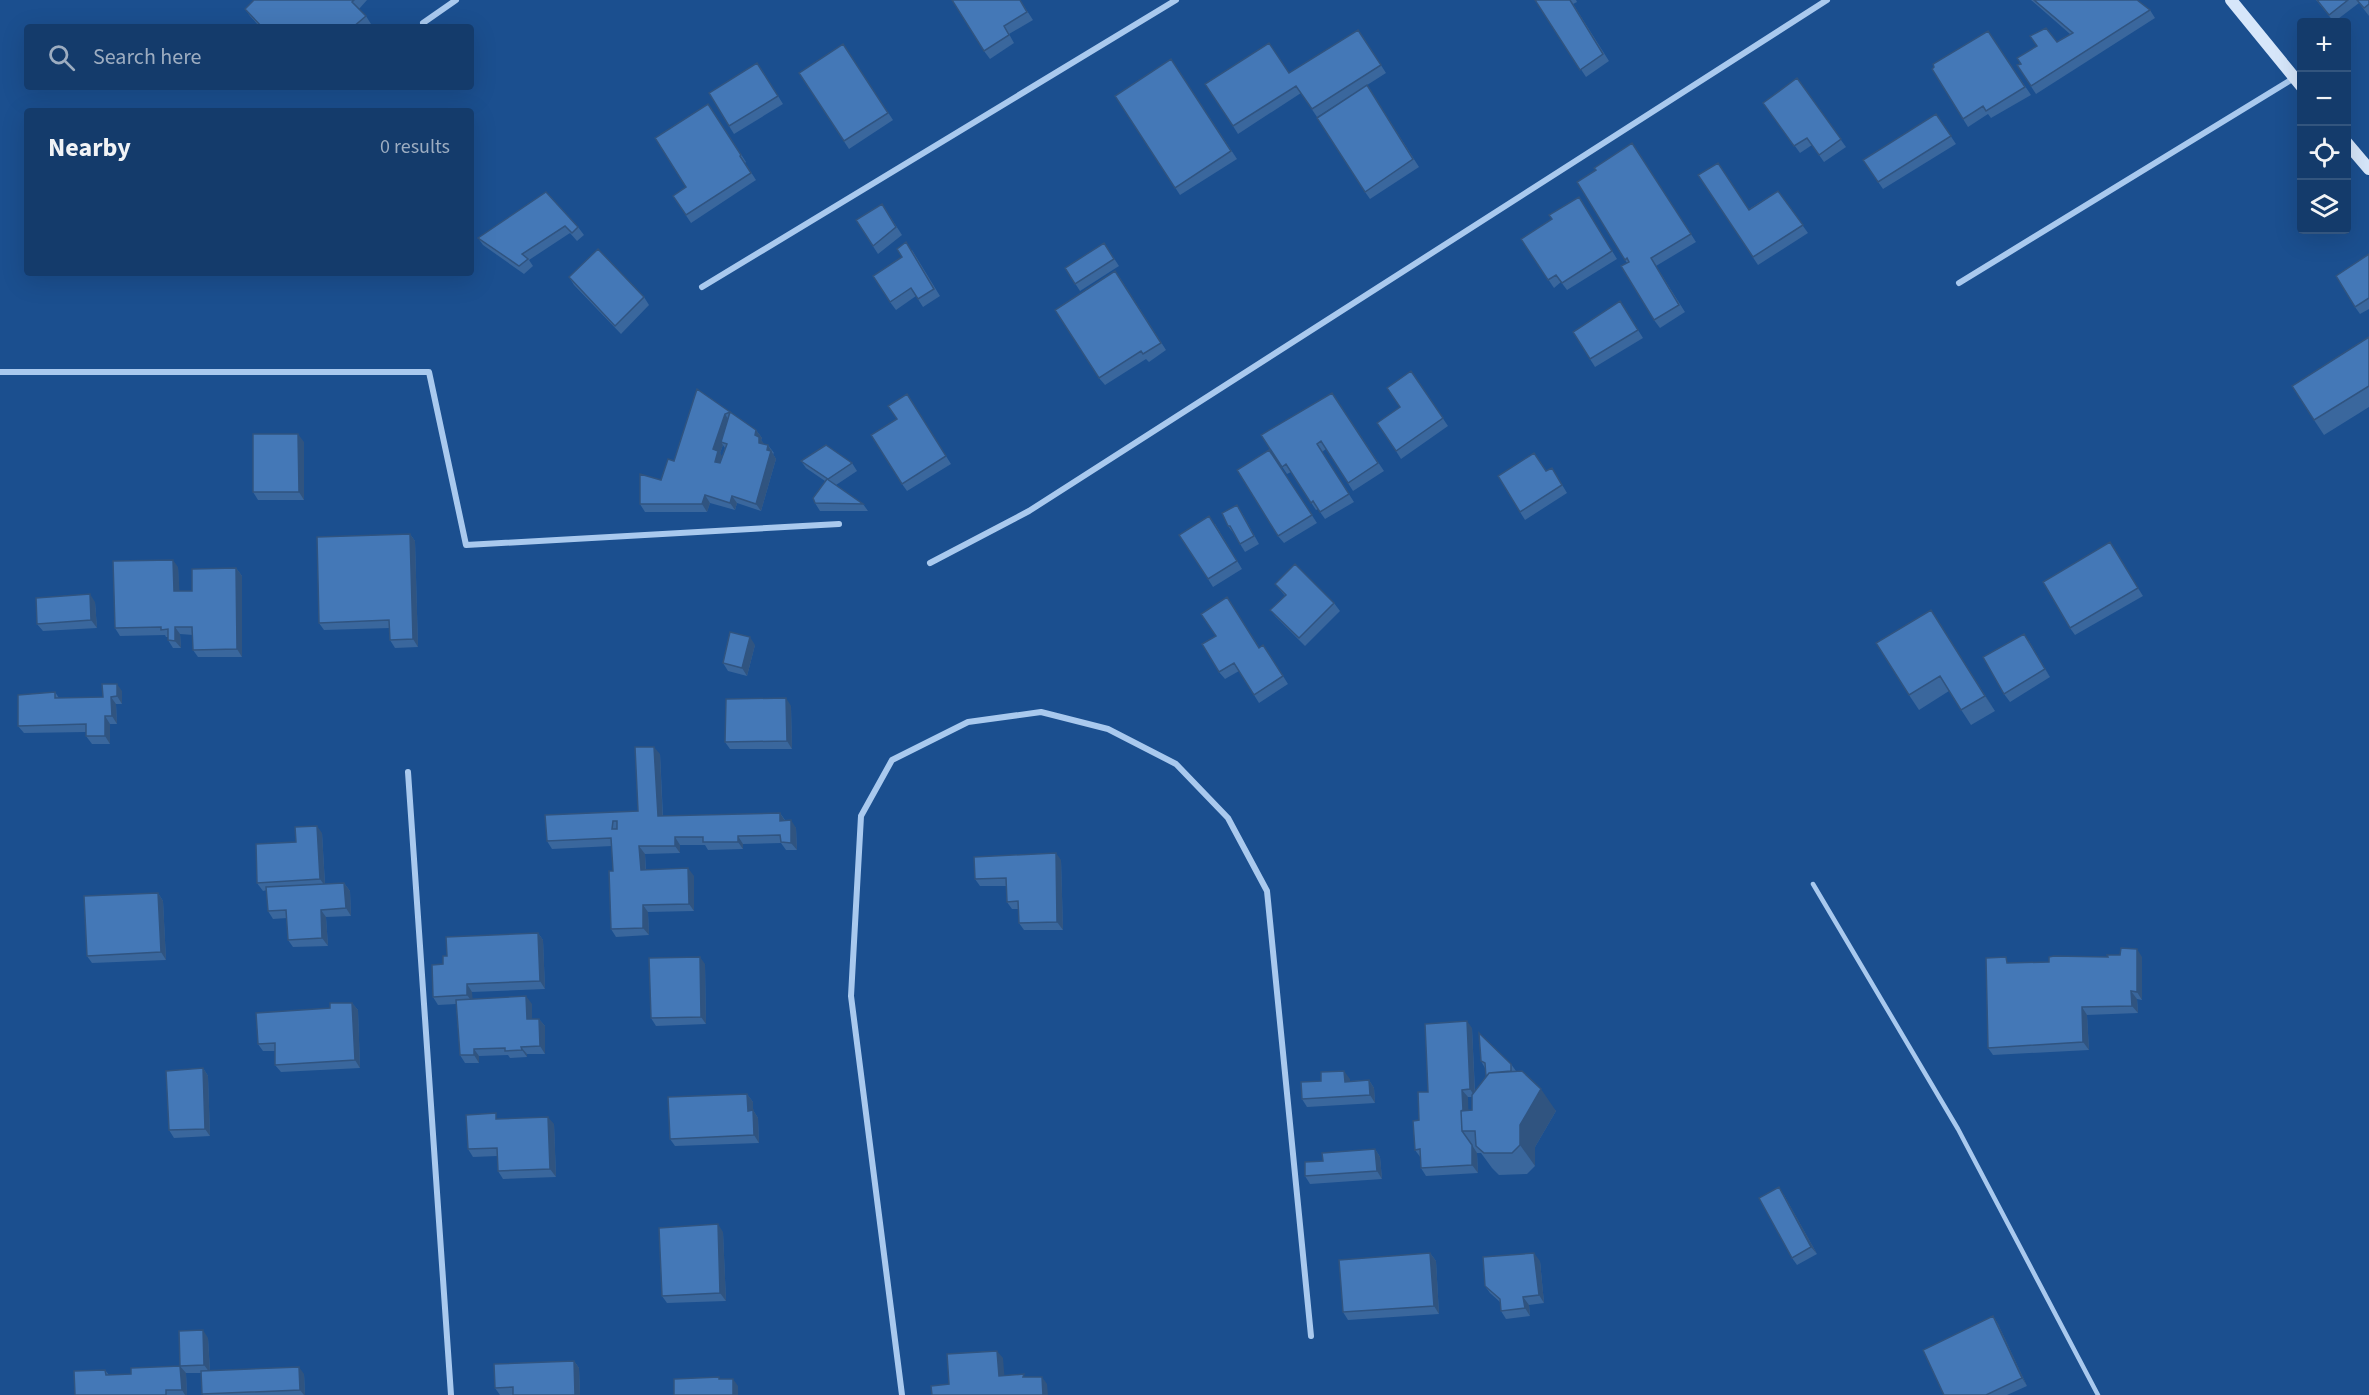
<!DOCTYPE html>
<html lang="en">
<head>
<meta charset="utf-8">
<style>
  :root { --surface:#143b6b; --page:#214673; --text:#f1f3f6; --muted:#9dadc1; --line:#33557e }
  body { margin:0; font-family:"Source Sans 3",sans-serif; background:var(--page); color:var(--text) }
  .controls { position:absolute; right:18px; top:18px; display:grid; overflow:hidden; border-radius:6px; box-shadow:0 6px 24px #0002 }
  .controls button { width:54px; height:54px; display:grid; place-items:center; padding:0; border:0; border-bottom:2px solid var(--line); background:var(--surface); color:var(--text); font:30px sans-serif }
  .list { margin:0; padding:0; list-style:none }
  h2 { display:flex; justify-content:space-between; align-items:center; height:78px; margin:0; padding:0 24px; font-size:26px }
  h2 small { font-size:20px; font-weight:400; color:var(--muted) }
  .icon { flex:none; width:33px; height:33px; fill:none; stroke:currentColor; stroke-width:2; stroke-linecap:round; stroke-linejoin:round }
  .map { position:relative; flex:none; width:2369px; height:1395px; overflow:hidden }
  .search { position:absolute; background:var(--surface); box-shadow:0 6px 24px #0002; left:24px; top:24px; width:450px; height:66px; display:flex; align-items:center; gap:15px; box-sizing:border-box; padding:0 21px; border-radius:6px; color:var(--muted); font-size:22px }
  .panel { position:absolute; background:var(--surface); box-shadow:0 6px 24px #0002; left:24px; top:108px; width:450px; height:168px; border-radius:6px }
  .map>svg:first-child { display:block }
</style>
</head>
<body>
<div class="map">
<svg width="2369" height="1395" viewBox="0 0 2369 1395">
  <rect width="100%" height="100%" fill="#1b4f8f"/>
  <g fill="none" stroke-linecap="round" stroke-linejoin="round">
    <path stroke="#a9c9ee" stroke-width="4.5" d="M1813 884 1958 1129 2098 1395"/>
    <path stroke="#a9c9ee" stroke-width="6" d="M423 23 456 0
      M1959 283 2294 78
      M702 287 1176 0
      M0 372H429L466 545 839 524
      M930 563 1029 511 1827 0
      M408 772 451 1395
      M902 1395 851 996 861 816 892 760 968 722 1041 712 1108 729 1176 764 1228 818 1267 891 1311 1336"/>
    <path stroke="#d6e6fa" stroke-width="12" d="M2231 0 2302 87
      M2346 142 2369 169"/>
  </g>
  <path fill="#3a679d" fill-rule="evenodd" d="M254 0H367L359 9 366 16 371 24 367 27H260L250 16 245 9Z
    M1020 0 1033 20 1009 34 1014 43 990 59 984 51Z
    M1535 0H1576L1577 2 1573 4 1609 61 1586 77Z
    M2031 0H2137L2150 10 2155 18 2036 94 2017 65 2070 34Z
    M2316 0H2369V16L2359 3 2334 22Z
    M1988 31 2031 95 1991 118 1988 114 1968 127 1963 119Z
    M1363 37 1386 73 1317 117 1301 93 1238 134 1233 126 1289 73Z
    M843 44 893 120 849 149 799 73Z
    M1171 59 1237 159 1180 195 1115 96Z
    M762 70 783 104 734 134 729 126Z
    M1797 78 1846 147 1824 162 1812 145 1800 153 1763 103Z
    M1372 93 1419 167 1370 199 1365 192Z
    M708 104 746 162 745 163 756 180 691 223 673 196 686 187Z
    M1936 114 1956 144 1883 189 1863 160Z
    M1637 150 1696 242 1656 266 1685 312 1660 328 1654 320 1627 263 1577 182Z
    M1698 175 1749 209 1778 191 1808 233 1758 265Z
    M546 192 578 227 584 235 577 241 570 233 529 260 533 266 524 274 483 245 478 238Z
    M882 204 902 235 878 254 856 220Z
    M1584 205 1617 259 1567 290 1561 282 1554 288 1521 239Z
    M1104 243 1119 266 1080 291 1065 268Z
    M912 250 940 296 923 307 916 296 896 310 890 302 902 257Z
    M2369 254V309L2360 314 2355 307Z
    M147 273H196L148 274Z
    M569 277 644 297 649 305 621 334 574 285Z
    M1120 278 1166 350 1149 362 1146 359 1105 385 1099 378Z
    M1625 309 1643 338 1595 367 1590 359Z
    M2369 337V407L2324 435 2314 420Z
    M1411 371 1448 426 1401 459 1396 451 1400 407Z
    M697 389 756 430 762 438 761 440 764 444 768 445 774 453 773 454 776 459 761 511 737 503 735 510 710 503 707 512H645L640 504 661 480 674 461ZM723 445 725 448 722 457 720 453Z
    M1332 393 1384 471 1353 491 1326 449 1322 452 1354 502 1325 519 1318 509 1316 510 1291 472 1287 474 1261 435Z
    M912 402 951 464 907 491 902 484 897 419Z
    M304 442V500H258L253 492Z
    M1269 450 1317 523 1284 543 1278 536Z
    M801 461 852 463 857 471 836 485 863 504 868 511H820L815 503 825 481 806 468Z
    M1552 468 1567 493 1525 520 1520 512 1546 471Z
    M1242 513 1259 544 1245 552 1234 534 1228 526Z
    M1215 524 1242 569 1213 587 1208 579Z
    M410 534 415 541 418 647 395 648 390 640V628L324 630 319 623Z
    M2110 542 2143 596 2075 635 2070 628Z
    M178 567 179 591H192L236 568 242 576V657H198L193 650V635L180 634 181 648H173L168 640V637H166L165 635 120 636 115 628Z
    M1275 584 1334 603 1340 611 1305 646 1276 617 1270 610 1285 596Z
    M1227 597 1259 647 1268 652 1288 684 1259 703 1239 671 1225 679 1219 672 1216 636Z
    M95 602 97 628 43 631 37 624Z
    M1931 610 1995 711 1971 725 1949 691 1919 710 1909 695Z
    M2029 641 2050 677 2010 702 2004 694Z
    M755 645 747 676 728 671 723 663Z
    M122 691V704H116L117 724H110V744H92L86 736V732L24 733 18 726 55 692 59 698 103 697Z
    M791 706 792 749H730L725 742Z
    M660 754 663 816 780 813 785 820 796 828 797 850H786L781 843 743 844V849L708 850 705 845H680V853L645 854 646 870 694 876V911L648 912 649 935 616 937 611 929 613 871 612 846 552 849 547 841 638 811Z
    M322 833 325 884 344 883 350 891 351 916 326 917 328 946 293 947 288 940 287 918 273 919 268 911 267 890 263 891 257 883 296 842Z
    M1061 860 1063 930H1024L1019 923V909H1012L1007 902 1006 886H980L975 879Z
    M158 893 163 901 166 960 92 963 87 956Z
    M538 933 543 940 545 989 472 992V999L532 1004V1019H539L545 1026V1054H527V1057L510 1058 508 1055 479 1056V1063H465L460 1055 456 1004 438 1005 433 997 443 964 447 956Z
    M2142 957V1000L2137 999 2138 1013 2087 1015 2089 1050 1993 1055 1988 1048 2011 963 2049 962Z
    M705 964 706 1024 656 1026 651 1018Z
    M352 1003 358 1010 360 1068 281 1072 275 1065V1051H263L258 1044 330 1008Z
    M1472 1028 1475 1091 1486 1077 1485 1068 1481 1061 1511 1064 1516 1071 1556 1111 1535 1147V1166L1527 1174 1499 1175 1492 1168 1481 1153H1477L1478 1173 1426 1176 1421 1168V1158L1415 1150 1419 1120 1428 1092ZM1468 1097H1472V1110H1468Z
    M203 1068 208 1076 210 1136 174 1138 169 1130Z
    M1350 1079V1081L1369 1080 1374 1088 1375 1103 1307 1107 1302 1099 1321 1081Z
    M747 1094 753 1102V1110L758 1118 759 1143 675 1146 670 1139Z
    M500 1119 554 1124 556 1177 503 1179 498 1171 497 1156 473 1157 468 1149Z
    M1375 1149 1380 1157 1382 1179 1310 1184 1305 1176 1323 1161Z
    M1784 1195 1817 1254 1797 1265 1792 1258Z
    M723 1232 726 1301 667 1303 662 1296Z
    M1430 1253 1436 1261 1439 1314 1348 1320 1343 1312Z
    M1540 1261 1544 1303 1529 1305 1530 1316 1506 1319 1501 1311 1500 1302 1490 1293 1485 1286Z
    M1993 1316 1998 1324 2027 1386 2007 1395H1944Z
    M208 1338 210 1371 304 1374 305 1395H203L201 1373H186L187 1395H75L105 1370 109 1375 131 1374 180 1366Z
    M574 1361 579 1368 580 1395H500L495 1388Z"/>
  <path fill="#305480" d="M725 414 730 422 721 442 723 445 720 453 723 458 720 469 715 462 713 449Z
    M756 430 762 438 761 440 765 445 759 443 755 435Z
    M298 434 304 442V500L299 492Z
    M768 445 776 459 761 511 756 504Z
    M705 495 710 503 707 512 702 504Z
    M732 496 737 503 735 510 730 503Z
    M410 534 415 541 418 647 413 639Z
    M2110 542 2115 549 2143 596 2138 588Z
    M173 560 178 567 180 599 174 591Z
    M236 568 242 576V657L237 649Z
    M90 594 95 602 97 628 91 620Z
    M1931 610 1941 625 1995 711 1985 696Z
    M175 627 180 634 181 648 175 641Z
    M2024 634 2029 641 2050 677 2045 669Z
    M750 637 755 645 747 676 742 668Z
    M117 684 122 691V704L117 696Z
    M111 697 116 704 117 724 112 716Z
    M786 698 791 706 792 749 787 741Z
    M105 716 110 724V744L105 736Z
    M654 747 660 754 663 824 658 816Z
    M780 813 785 821H780Z
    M791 820 796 828 797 850 791 843Z
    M317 826 322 833 325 886 320 879Z
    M738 836 743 844V849L738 842Z
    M675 837 680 845V853L675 846Z
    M639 846 645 854 646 878 641 870Z
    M1056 853 1061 860 1063 930 1057 922Z
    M688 868 694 876V911L689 904Z
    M344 883 350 891 351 916 346 908Z
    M158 893 163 901 166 960 161 952Z
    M643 905 648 912 649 935 643 928Z
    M321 910 326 917 328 946 322 938Z
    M538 933 543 940 545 989 540 981Z
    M2137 949 2142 957V1000L2137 992Z
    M700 957 705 964 706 1024 701 1017Z
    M467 984 472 992 473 1003 467 995Z
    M2131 991 2137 999 2138 1013 2132 1006Z
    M526 996 532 1004V1027L527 1019Z
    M352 1003 358 1010 360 1068 355 1060Z
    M2082 1007 2087 1015 2089 1050 2083 1042Z
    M539 1019 545 1026V1054L540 1046Z
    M1467 1021 1472 1028 1475 1097 1470 1089Z
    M521 1047 527 1054V1057L522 1050Z
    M474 1049 479 1056V1063L474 1055Z
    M203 1068 208 1076 210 1136 205 1129Z
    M1344 1071 1350 1079V1089L1345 1082Z
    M1369 1080 1374 1088 1375 1103 1370 1095Z
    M1541 1089 1556 1111 1535 1147V1166L1520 1145V1125Z
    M1462 1090 1468 1097 1469 1129 1464 1122Z
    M747 1094 753 1102V1119L748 1111Z
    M753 1110 758 1118 759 1143 754 1135Z
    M548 1117 554 1124 556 1177 550 1169Z
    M1472 1145 1477 1153 1478 1173 1472 1165Z
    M1375 1149 1380 1157 1382 1179 1377 1171Z
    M1779 1187 1784 1195 1817 1254 1811 1247Z
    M718 1224 723 1232 726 1301 720 1293Z
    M1430 1253 1436 1261 1439 1314 1434 1306Z
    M1534 1253 1540 1261 1544 1303 1539 1295Z
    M1523 1297 1529 1305 1530 1316 1525 1308Z
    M1993 1316 1998 1324 2027 1386 2022 1378Z
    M203 1330 208 1338 210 1373 204 1365Z
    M997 1351 1003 1358 1005 1383 999 1376Z
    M574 1361 579 1368 580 1395H575Z
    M180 1366 186 1373 187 1395H185L182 1390Z
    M299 1367 304 1374 305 1395H304L300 1390Z
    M1042 1377 1047 1384 1048 1395H1043Z
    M733 1379 738 1386V1395H733Z"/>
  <path fill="#4478b7" stroke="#305480" stroke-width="1.5" fill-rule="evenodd" d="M254 0H354L352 2 366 16 353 27H262L245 9Z
    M952 0H1020L1027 12 1004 26 1009 35 984 51Z
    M1535 0H1570L1603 54 1580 70Z
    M2034 0H2137L2150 10 2031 86 2017 65 2021 64 2017 58 2037 46 2030 36 2046 28 2057 42 2073 33Z
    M2317 0H2348L2329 15Z
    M2357 0H2369V4L2364 8Z
    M1358 30 1381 65 1312 109 1296 86 1233 126 1205 84 1269 43 1289 73Z
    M1988 31 2025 87 1986 111 1983 106 1963 119 1932 69 1934 67 1933 64Z
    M843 44 888 113 844 141 799 73Z
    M1171 59 1231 151 1175 188 1115 96Z
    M757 63 778 96 729 126 709 93Z
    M1797 78 1841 139 1819 155 1807 138 1794 146 1763 103Z
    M1367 85 1413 159 1365 192 1317 118Z
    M708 104 741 155 740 156 751 173 686 215 673 196 686 187 655 138Z
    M1936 114 1951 136 1878 182 1863 160Z
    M1632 143 1691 234 1651 258 1679 305 1654 320 1621 266 1629 262 1627 258 1625 260 1577 182 1596 170 1594 168Z
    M1718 163 1749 210 1778 191 1803 225 1753 257 1698 175Z
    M546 192 578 227 572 233 565 226 522 254 528 259 519 266 478 238Z
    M1579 197 1612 251 1562 283 1556 275 1548 280 1521 239 1552 219 1549 215Z
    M882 204 896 227 873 246 856 220Z
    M906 242 934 289 918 299 911 288 890 302 873 276 902 257 897 249Z
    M1104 243 1114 259 1075 284 1065 268Z
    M598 249 644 297 615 326 569 277Z
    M2369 254V298L2355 307 2336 276Z
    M1115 271 1161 343 1143 354 1141 351 1099 378 1055 310Z
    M1620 301 1638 330 1590 359 1573 332Z
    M2369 337V386L2314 420 2292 386Z
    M1411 371 1443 418 1396 451 1377 423 1400 407 1387 388Z
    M697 389 756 430 755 435 759 437V443L768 445 767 450 771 451 756 504 732 496 730 503 705 495 702 504H640V474L661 480 668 459 674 461ZM730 412 721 442 727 444 720 463 715 462 718 451 713 449 725 414Z
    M1332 393 1378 463 1348 483 1321 441 1317 444 1349 494 1320 512 1313 501 1311 503 1286 464 1282 467 1261 435Z
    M907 394 946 456 902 484 871 435 897 419 888 406Z
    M253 434H298L299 492H253Z
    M826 445 852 463 828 479 801 461Z
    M1269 450 1312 515 1278 536 1237 470Z
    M1534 453 1546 471 1552 468 1562 485 1520 512 1498 476Z
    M827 479 863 504 815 503 813 498Z
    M1237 505 1254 536 1240 544 1230 526H1228L1222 513Z
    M1209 516 1237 561 1208 579 1179 535Z
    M410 534 413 639 390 640 389 620 319 623 317 537Z
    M2110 542 2138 588 2070 628 2043 582Z
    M173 560 174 591H192V569L236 568 237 649 193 650 192 627H175V641L168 640V629L161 630V627L115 628 113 561Z
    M1295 564 1334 603 1299 638 1270 610 1286 595 1275 584Z
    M90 594 91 620 37 624 36 598Z
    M1227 597 1259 648 1263 645 1283 676 1254 695 1234 663 1219 672 1202 644 1216 636 1201 614Z
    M1931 610 1985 696 1961 710 1940 676 1909 695 1876 643Z
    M730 632 750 637 742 668 723 663Z
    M2024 634 2045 669 2004 694 1983 657Z
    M102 684H117V696L111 697 112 716H105V736H86V724L18 726V695L55 692V698L103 697Z
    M786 698 787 741 725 742 726 699Z
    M635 747H654L658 816 780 813V821L791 820V843L781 842 780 835 738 836V842H703V837H675V846H639L641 870 688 868 689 904 643 905V928L611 929 609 871H613L611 838 547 841 545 815 638 811ZM613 821H617V829H612Z
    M317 826 320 879 257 883 256 844 296 842 295 827Z
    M1056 853 1057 922 1019 923 1018 901 1007 902 1006 878 975 879 974 857Z
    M344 883 346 908 321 910 322 938 288 940 286 910 268 911 266 887Z
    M158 893 161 952 87 956 84 896Z
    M538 933 540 981 467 984V995L433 997 432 965 443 964V956H447L446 937Z
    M2121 948 2137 949V992L2131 991 2132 1006 2082 1007 2083 1042 1988 1048 1986 958 2006 957 2007 963 2049 962V957L2054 956 2108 957 2107 955H2120Z
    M700 957 701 1017 651 1018 649 958Z
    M526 996 527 1019H539L540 1046 521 1047 522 1050 505 1051V1048L474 1049V1055H460L456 1000Z
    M330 1003H352L355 1060 275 1065V1043L258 1044 256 1013 330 1008Z
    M1467 1021 1470 1089 1462 1090 1463 1110 1461 1111 1462 1131 1472 1145V1165L1421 1168 1420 1149 1415 1150 1413 1121 1419 1120 1418 1092H1428L1425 1024Z
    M1479 1033 1511 1064V1071L1489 1073 1486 1077 1485 1063 1481 1061Z
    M203 1068 205 1129 169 1130 166 1071Z
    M1344 1071 1345 1082 1369 1080 1370 1095 1302 1099 1301 1082 1321 1081V1072Z
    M1522 1071 1541 1089 1520 1125V1145L1512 1153H1484L1476 1146 1475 1131H1462L1461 1111 1472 1110V1095L1489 1073Z
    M747 1094 748 1111 753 1110 754 1135 670 1139 668 1097Z
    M496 1113V1119L548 1117 550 1169 498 1171 497 1148 468 1149 466 1115Z
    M1375 1149 1377 1171 1305 1176V1162L1323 1161 1322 1153Z
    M1779 1187 1811 1247 1792 1258 1759 1198Z
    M718 1224 720 1293 662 1296 659 1228Z
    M1430 1253 1434 1306 1343 1312 1339 1260Z
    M1534 1253 1539 1295 1523 1297 1525 1308 1501 1311 1500 1299 1485 1286 1483 1257Z
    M1993 1316 2022 1378 1986 1395H1944L1923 1350Z
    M203 1330 204 1365 180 1366 179 1331Z
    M997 1351 999 1376 1024 1374 1023 1377H1042L1043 1395H932L931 1386 949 1384 947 1354Z
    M574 1361 575 1395H513V1387L495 1388 494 1364Z
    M180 1366 182 1390H166V1395H75L74 1371 105 1370 106 1375 131 1374V1368Z
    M299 1367 300 1390 202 1394 201 1371Z
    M719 1377V1379H733V1395H674V1379Z"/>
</svg>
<div class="controls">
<button>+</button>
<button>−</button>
<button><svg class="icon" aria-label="locate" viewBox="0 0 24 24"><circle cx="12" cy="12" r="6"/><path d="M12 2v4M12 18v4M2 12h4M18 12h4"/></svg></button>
<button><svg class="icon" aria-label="layers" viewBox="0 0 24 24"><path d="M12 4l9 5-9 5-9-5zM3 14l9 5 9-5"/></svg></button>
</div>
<div class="search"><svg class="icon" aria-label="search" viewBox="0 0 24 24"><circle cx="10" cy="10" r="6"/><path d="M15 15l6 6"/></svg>Search here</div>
<section class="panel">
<h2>Nearby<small>0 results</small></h2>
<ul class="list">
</ul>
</section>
</div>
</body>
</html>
